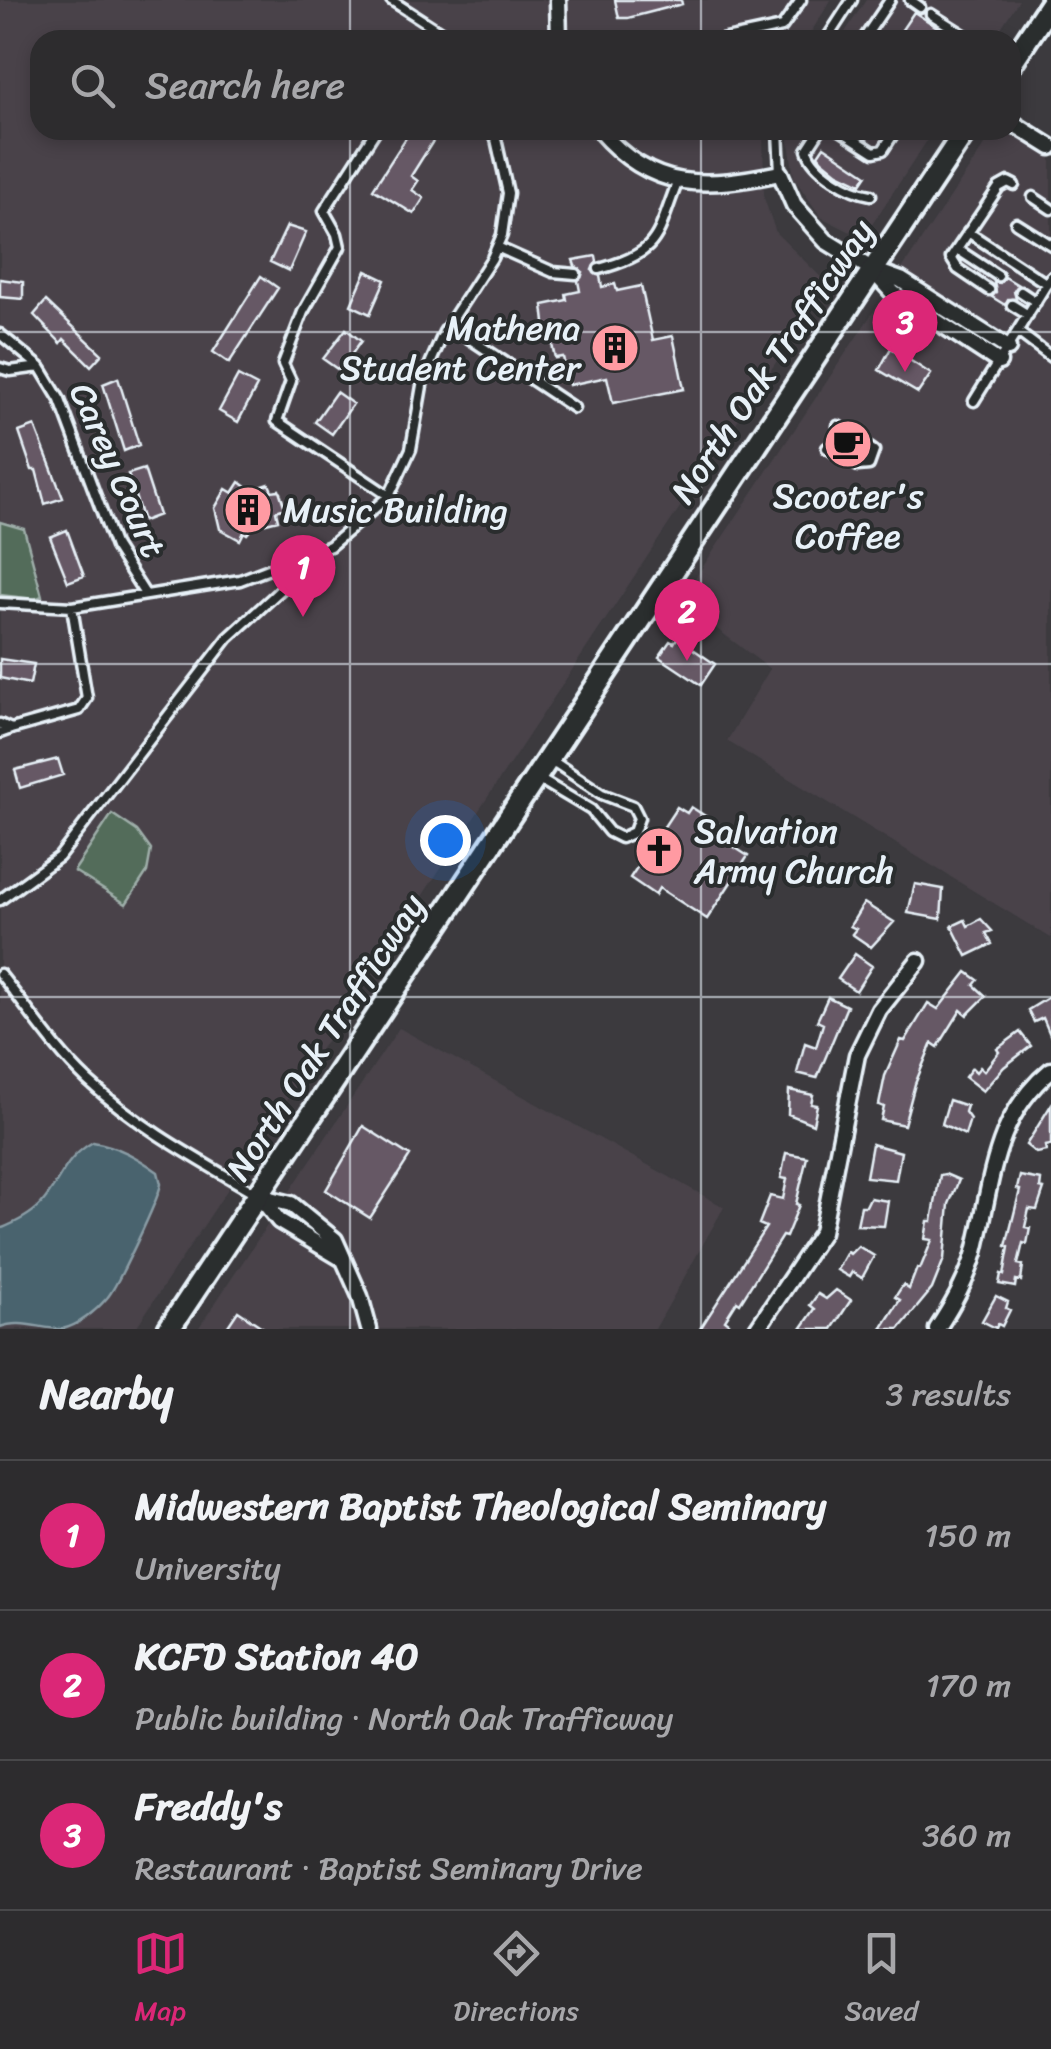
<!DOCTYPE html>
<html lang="en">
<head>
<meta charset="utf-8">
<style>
  :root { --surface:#2d2c2e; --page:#39383a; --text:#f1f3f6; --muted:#a7a7aa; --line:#48484a; --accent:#db2777 }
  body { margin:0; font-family:Sriracha,sans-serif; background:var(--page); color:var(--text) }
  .you { position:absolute; left:445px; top:840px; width:35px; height:35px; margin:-25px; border:8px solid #fff; border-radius:50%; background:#1a73e8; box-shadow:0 0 0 15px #1a73e833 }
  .badge { display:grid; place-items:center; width:65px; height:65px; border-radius:50%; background:var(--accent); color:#fff; font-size:32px; font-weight:700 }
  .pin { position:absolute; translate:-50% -82px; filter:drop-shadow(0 2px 5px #0008) }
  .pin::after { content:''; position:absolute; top:52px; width:35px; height:30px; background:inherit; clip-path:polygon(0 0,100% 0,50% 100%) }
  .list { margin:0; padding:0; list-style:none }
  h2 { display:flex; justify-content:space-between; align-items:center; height:130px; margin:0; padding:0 40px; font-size:42px }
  h2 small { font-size:32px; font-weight:400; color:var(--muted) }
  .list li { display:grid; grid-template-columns:65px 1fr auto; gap:30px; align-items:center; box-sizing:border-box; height:150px; padding:0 40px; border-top:2px solid var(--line) }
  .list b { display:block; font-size:38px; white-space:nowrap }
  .list p { margin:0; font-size:32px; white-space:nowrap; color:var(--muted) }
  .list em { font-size:32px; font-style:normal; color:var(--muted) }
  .icon { flex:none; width:55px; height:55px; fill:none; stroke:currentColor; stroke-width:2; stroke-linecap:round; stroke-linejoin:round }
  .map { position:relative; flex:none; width:1051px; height:1329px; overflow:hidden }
  .search { position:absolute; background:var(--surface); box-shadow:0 5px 15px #0003; left:30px; right:30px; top:30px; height:110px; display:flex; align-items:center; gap:25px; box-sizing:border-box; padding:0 35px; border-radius:30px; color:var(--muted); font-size:38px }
  .sheet { height:580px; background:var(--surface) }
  nav { display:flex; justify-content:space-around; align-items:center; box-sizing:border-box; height:140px; border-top:2px solid var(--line); background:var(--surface); font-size:28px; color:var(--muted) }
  nav a { display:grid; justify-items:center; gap:5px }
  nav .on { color:var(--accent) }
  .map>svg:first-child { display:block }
</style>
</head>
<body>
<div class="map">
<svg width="1051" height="1329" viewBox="0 0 1051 1329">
  <rect width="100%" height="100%" fill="#3c3a3e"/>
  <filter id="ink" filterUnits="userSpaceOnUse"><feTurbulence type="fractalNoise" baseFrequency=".01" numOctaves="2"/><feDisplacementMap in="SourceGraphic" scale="20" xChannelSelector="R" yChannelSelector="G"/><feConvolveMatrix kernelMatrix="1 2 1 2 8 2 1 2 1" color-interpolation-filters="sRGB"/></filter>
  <g filter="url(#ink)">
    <path fill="#49434a" d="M0 0H831L806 40H40V130H763L764 198 776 233 828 284 135 1329H0Z
      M866 0H1019L993 40H840Z
      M791 130H934L863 238 821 217 794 178 789 141Z
      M995 130 1051 151V938L727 741 770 669 680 601Z
      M399 1028 724 1207 655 1329H198Z"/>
    <path fill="#536c5a" stroke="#9eaea9" stroke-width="2.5" d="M0 522 24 529 42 596 35 599 0 595Z
      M112 814 137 831 151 850 147 872 126 904 74 871Z"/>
    <path fill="#4a636e" stroke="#899ca5" stroke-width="2.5" d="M93 1142C118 1146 137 1157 158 1172L161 1184C158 1200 117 1287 107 1298 96 1311 78 1326 62 1329 40 1329 21 1319 0 1327V1229C15 1223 30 1216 41 1204 62 1180 63 1159 93 1142Z"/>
    <path fill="#665865" stroke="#e8f1f8" stroke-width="2.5" d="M615 0H681L682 4 628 18H619Z
      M914 12 937 27 928 40H895Z
      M411 130H440L411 176 418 181 412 190 424 198 414 214 373 189Z
      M824 146 867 175 861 184 838 173 822 160 818 155Z
      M287 226 306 232 289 271 270 262Z
      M596 256 597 262 592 270 600 276 602 287 615 284 617 291 641 286 653 340 673 336 684 389 613 403 607 377 569 385 563 357 555 358 549 331 546 332 543 305 567 300 566 294 580 291 578 281 583 272 575 266 573 260Z
      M366 271 385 280 370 314 351 305Z
      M261 276 278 288 229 363 213 352Z
      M1005 277 1018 285 1014 291 1016 299H1008L1005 305 992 297 996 292 994 282 1000 283Z
      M0 279 23 282V299L0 297Z
      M46 301 102 354 91 366 64 339 61 343 34 315Z
      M346 329 361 341 340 371 323 359Z
      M891 348 931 374 918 393 879 370Z
      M238 376 257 386 238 422 219 411Z
      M118 378 139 445 124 451 103 384Z
      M336 392 353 404 332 434 315 422Z
      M35 426 63 498 45 504 36 470H32L19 432Z
      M144 469 159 515 143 521 128 474Z
      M240 482 251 490 269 484 272 491 279 490 285 508 276 511 278 520 254 526 247 534 244 532 240 540 220 529 215 508 226 489 233 493Z
      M67 530 84 576 68 582 50 537Z
      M677 638 715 664 701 685 659 657 670 641 674 643Z
      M0 659 34 664 30 684 0 678Z
      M58 759 63 775 20 788 15 770Z
      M677 807 687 813 691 807 727 830 722 839 748 856 707 919 659 888 655 895 630 878Z
      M915 884 943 889 941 919 908 913Z
      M864 903 894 922 871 947 852 934 856 929 850 926Z
      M981 919 992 931 986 933 992 944 967 956 952 926 965 920 968 926Z
      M855 954 872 966 856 991 838 979Z
      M967 972 978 980 974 985 986 996 967 1015 961 1010 938 1047 932 1043 915 1084 904 1125 881 1120 884 1107 879 1105 885 1076 901 1040 905 1041 928 1003 938 1009Z
      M1051 996V1037L1043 1018 1034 1022 1028 1010Z
      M828 997 847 1006 817 1078 797 1073 805 1043 816 1047 823 1024 817 1021Z
      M1020 1032 1031 1046 1004 1067 983 1091 965 1077 972 1068 976 1072 980 1067 984 1071 999 1052 997 1049Z
      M789 1090 813 1095 811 1104 817 1105 813 1124 788 1114Z
      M949 1100 967 1106 965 1112 970 1119 965 1135 942 1124Z
      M1051 1105V1145L1045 1146 1046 1151 1036 1153 1026 1145Z
      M363 1126 410 1156 370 1218 326 1190Z
      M872 1144 901 1152 896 1180 866 1177Z
      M786 1153 807 1157 796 1204 799 1205 786 1237 782 1236 740 1303 737 1301 725 1320 729 1323 725 1329H700L766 1227 759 1224 770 1196 783 1199 787 1179 781 1178Z
      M945 1174 959 1180 949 1204 944 1259 932 1289 899 1329H881L900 1300 895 1297 903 1285 909 1289 917 1268 920 1269 932 1240 925 1239 928 1221H932L940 1175Z
      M1020 1176 1041 1180 1040 1188 1044 1189 1037 1210 1029 1209 1025 1227 1030 1228 1027 1244 1023 1243 1018 1264 1023 1265 1021 1281 1016 1280 1015 1287 999 1284 1001 1274 1004 1275 1009 1247 1006 1246 1020 1190 1017 1189Z
      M870 1198 888 1201 884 1226 857 1225 861 1206H866Z
      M858 1246 874 1256 862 1278 852 1272 849 1277 837 1270 847 1252 850 1254Z
      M836 1290 851 1300 832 1329H801L815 1309 810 1305 818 1294 826 1299Z
      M996 1296 1008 1302 1006 1308 1010 1310 1002 1326 998 1324 996 1328 982 1321Z
      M238 1311 265 1329H226Z"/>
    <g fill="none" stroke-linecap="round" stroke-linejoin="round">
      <g stroke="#e8f1f8" stroke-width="15">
        <path id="service" d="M391 0 453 40
          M910 0 920 7
          M931 14 966 36
          M721 40 782 27 801 0
          M826 40 852 0
          M863 40 890 0
          M376 130 324 211 337 234 340 247 303 312 283 364 291 381 277 421 389 496
          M778 130 780 173
          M820 130 807 150C813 171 850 192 871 195
          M840 130 874 152 883 150 896 130
          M1033 197 1051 209
          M1016 223 1051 245
          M968 232 1047 284
          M497 247 553 272 576 274
          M957 249 998 276
          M599 269C663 252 656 235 678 181
          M989 290 958 269 951 258 999 187 1008 182 1014 185
          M1021 292 1036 302
          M1012 305 1028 315
          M449 325 574 408
          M1018 332 1051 357
          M0 334 40 367 10 371 0 368
          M40 367 60 400 115 547 145 594
          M974 401 1051 277
          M827 448 858 466 869 465 874 451 838 426
          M0 603 72 607 240 580 330 546 389 496 411 449 423 380 444 332 492 258 502 235 508 193 494 130
          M0 724 11 729 0 733
          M11 729 79 710 87 698 72 607
          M539 779 591 810 609 832 621 838 634 832 639 818 633 806 602 794 551 760
          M0 900 59 857 228 638 321 553
          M0 974C29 1010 54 1049 88 1081 138 1127 197 1159 255 1193"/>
      </g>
      <g stroke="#e8f1f8" stroke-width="21">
        <path id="minor" d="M558 0 559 40
          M1011 122 1051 147
          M599 130C653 193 706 188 780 173L794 205 826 241 873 270 901 280 1008 348
          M873 271 893 293 999 362
          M259 1196 291 1204 335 1240 360 1296 369 1329
          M259 1196 279 1221 341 1258
          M757 1329 822 1232 857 1055 879 1010 918 961
          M937 1329C953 1305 967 1280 975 1252 992 1185 992 1118 1051 1070"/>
      </g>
      <g stroke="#e8f1f8" stroke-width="28">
        <path id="secondary" d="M1011 63 1051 3
          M169 1329 966 130"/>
      </g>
      <use href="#service" stroke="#2a2d2e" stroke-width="8"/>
      <use href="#minor" stroke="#2a2d2e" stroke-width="14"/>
      <use href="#secondary" stroke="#2a2d2e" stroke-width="20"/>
    </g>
  </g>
  <path fill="none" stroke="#e8f1f8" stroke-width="2.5" stroke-opacity="0.55" d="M350 0V40M701 0V40M350 130V1329M701 130V1329M0 332H1051M0 664H1051M0 997H1051"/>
  <defs>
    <g id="building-disc" transform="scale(2.5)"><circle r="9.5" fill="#ff9aa2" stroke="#2a2d2e"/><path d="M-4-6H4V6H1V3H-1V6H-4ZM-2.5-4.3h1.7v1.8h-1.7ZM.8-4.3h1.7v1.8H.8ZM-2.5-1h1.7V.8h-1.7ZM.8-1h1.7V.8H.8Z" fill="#111"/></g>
    <g id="cafe-disc" transform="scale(2.5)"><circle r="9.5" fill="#ff9aa2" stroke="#2a2d2e"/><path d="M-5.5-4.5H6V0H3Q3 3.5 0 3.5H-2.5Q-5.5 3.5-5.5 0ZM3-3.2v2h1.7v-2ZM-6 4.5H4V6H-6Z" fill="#111"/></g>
    <g id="church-disc" transform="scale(2.5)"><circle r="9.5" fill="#ff9aa2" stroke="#2a2d2e"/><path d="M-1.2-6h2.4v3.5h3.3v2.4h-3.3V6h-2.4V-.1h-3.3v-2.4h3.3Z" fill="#111"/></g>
  </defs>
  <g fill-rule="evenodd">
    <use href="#building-disc" x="615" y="348"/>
    <use href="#cafe-disc" x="848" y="444"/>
    <use href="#building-disc" x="248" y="510"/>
    <use href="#church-disc" x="659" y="851"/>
  </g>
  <g text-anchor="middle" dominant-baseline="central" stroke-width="8" stroke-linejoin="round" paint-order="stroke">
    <g font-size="35" fill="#e8f1f8" stroke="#2a2d2e" text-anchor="start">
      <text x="580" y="328" text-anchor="end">Mathena<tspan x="580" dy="40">Student Center</tspan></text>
      <text x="848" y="496" text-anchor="middle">Scooter's<tspan x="848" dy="40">Coffee</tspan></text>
      <text x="283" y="510">Music Building</text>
      <text x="694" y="831">Salvation<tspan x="694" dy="40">Army Church</tspan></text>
    </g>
    <g font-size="35" fill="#e8f1f8" stroke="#2a2d2e">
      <text transform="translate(772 361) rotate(-56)">North Oak Trafficway</text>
      <text transform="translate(118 470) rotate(66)">Carey Court</text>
      <text transform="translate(325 1037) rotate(-57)">North Oak Trafficway</text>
    </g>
  </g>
</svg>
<div class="you"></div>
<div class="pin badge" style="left:303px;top:617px">1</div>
<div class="pin badge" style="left:687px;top:661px">2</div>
<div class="pin badge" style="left:905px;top:372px">3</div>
<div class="search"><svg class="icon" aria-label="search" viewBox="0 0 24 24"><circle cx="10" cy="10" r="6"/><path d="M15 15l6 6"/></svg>Search here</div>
</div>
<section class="sheet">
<h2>Nearby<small>3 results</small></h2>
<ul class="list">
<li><span class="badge">1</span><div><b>Midwestern Baptist Theological Seminary</b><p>University</p></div><em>150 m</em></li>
<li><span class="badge">2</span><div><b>KCFD Station 40</b><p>Public building · North Oak Trafficway</p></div><em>170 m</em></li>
<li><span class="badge">3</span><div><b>Freddy's</b><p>Restaurant · Baptist Seminary Drive</p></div><em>360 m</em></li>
</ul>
</section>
<nav>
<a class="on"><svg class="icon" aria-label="map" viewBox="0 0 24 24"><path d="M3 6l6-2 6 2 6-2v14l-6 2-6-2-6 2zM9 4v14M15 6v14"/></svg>Map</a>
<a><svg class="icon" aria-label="directions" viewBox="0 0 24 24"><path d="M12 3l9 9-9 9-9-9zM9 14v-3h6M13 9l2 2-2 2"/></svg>Directions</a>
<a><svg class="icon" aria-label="saved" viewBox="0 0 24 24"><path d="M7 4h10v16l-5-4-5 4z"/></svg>Saved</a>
</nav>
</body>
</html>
